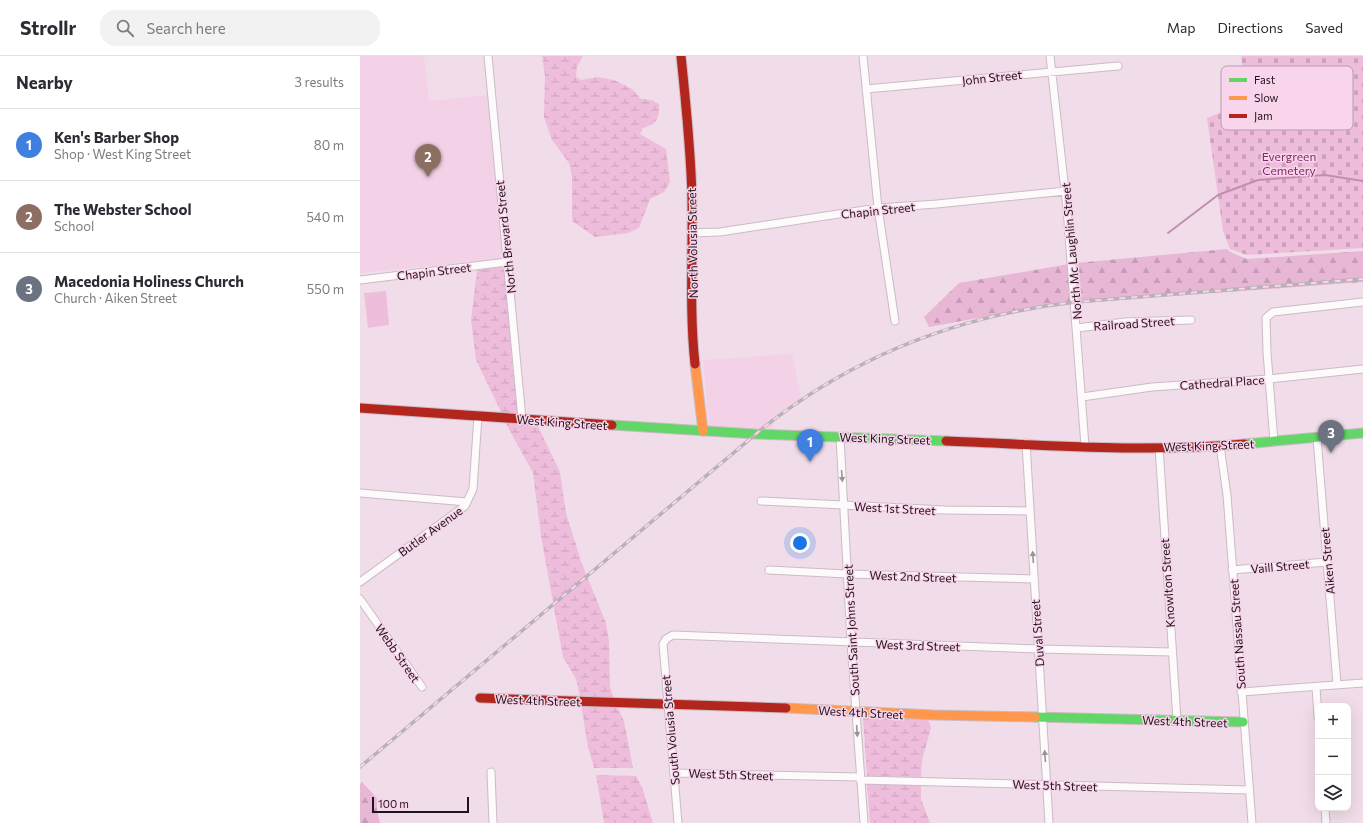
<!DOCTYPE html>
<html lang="en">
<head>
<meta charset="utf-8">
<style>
  :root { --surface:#fff; --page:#f2f2f3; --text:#2b2b33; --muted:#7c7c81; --line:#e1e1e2; --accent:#0b8043 }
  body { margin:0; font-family:Commissioner,sans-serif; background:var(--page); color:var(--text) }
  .controls { position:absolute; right:12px; bottom:12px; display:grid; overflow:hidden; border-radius:8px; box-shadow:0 4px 16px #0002 }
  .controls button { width:36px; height:36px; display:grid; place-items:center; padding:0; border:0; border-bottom:1px solid var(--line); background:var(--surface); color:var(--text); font:20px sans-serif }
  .scale { position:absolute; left:12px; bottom:10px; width:97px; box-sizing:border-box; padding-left:4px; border:2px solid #20141c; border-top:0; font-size:11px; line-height:14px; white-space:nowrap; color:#20141c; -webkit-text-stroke:3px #f9d5eb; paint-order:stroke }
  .you { position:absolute; left:440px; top:487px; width:14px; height:14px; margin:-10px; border:3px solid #fff; border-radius:50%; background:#1a73e8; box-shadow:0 0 0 6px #1a73e833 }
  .badge { display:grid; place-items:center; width:26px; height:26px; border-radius:50%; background:var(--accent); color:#fff; font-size:13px; font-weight:700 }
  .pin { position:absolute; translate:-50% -33px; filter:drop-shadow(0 1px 2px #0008) }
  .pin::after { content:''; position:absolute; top:21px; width:14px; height:12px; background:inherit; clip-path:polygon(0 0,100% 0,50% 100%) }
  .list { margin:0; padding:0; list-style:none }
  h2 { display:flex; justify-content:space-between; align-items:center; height:52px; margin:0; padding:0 16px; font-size:17px }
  h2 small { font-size:13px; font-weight:400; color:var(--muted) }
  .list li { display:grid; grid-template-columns:26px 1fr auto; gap:12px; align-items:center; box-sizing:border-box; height:72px; padding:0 16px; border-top:1px solid var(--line) }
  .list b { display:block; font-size:15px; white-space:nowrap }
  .list p { margin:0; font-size:13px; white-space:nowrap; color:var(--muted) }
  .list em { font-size:13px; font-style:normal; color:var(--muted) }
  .icon { flex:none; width:22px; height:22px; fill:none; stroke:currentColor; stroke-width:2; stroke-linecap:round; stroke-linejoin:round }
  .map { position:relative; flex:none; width:1003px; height:767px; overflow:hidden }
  header { display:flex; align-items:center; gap:24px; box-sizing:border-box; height:56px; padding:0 20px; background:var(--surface); border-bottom:1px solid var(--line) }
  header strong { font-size:19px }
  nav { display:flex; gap:22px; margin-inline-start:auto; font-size:14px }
  .search { width:280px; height:36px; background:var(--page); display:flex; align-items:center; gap:10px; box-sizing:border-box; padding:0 14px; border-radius:16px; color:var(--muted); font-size:15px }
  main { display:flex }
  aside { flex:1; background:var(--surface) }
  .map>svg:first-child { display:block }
</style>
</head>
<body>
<header>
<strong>Strollr</strong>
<div class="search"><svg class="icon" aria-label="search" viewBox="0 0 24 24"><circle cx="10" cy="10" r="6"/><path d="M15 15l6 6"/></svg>Search here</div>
<nav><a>Map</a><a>Directions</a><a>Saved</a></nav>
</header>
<main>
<aside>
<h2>Nearby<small>3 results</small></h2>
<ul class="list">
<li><span class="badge" style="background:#3f7fe0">1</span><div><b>Ken's Barber Shop</b><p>Shop · West King Street</p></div><em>80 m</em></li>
<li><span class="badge" style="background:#8d6e63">2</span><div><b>The Webster School</b><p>School</p></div><em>540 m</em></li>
<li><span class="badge" style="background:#6b7280">3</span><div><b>Macedonia Holiness Church</b><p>Church · Aiken Street</p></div><em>550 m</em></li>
</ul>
</aside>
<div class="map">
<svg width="1003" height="767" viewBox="0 0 1003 767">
  <defs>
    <pattern id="forest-firs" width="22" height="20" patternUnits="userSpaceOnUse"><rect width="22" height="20" fill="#e8b7d6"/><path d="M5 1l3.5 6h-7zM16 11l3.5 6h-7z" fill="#c79cb7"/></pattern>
    <pattern id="wetland-marsh" width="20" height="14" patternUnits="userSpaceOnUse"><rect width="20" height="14" fill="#eebddc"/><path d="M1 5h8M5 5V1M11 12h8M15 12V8" fill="none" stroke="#cca2bc"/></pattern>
    <pattern id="cemetery-stones" width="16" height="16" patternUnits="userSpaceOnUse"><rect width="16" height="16" fill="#eebddc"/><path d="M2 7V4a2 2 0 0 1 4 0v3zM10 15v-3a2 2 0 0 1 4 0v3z" fill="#cca2bc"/></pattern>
  </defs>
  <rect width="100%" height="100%" fill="#f1dde9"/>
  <path fill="#f3d1e6" d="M0 0H64L69 45 127 39 142 197 139 203 0 217Z
    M432 298 441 341 414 365 412 375 349 371 343 304Z"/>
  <path fill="#eebddc" d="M26 235 29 269 8 272 4 237Z"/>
  <path fill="url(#forest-firs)" d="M867 193 870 196 887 203 1003 195V226L719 247 716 207Z
    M709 208 712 248 684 250 569 271 564 261 599 227Z
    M2 726 17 742V755L20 767H0V728Z"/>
  <path fill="url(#wetland-marsh)" d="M182 0H223L217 11 216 21 221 24 237 21 254 24 272 33 281 43 292 44 299 48C299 63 298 67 283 72L280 78 306 93 310 126 304 136 290 143 279 172 268 177 235 181 212 165V121L209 107 192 84 184 61 185 20Z
    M144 210 150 269 152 309 155 326 158 359 142 358 116 304 111 264 117 214Z
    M145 366 177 368 200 416 206 457 222 508 246 567 249 585 250 631 254 643 220 641 216 623 203 601 181 480 173 417Z
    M221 649 257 650 264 665 273 712H234L228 691Z
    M512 661 568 663 571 672 562 704 561 721 507 720 503 662Z
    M236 719 276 720 282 731 293 767H244Z
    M507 728H561V743L570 767H510Z"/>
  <path fill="url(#cemetery-stones)" d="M881 0H1003V192L887 199 870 193 863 175 847 62 886 46Z"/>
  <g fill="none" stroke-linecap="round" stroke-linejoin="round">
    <path stroke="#c48db0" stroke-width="2" d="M808 177 858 139 898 124 965 119 1003 125"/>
    <g stroke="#cbbbc5" stroke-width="9">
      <path id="street" d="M128 0 162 363
        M503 0 518 152 535 265
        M690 0 707 153 725 390
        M506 33 758 10
        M331 177 360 176 518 152 577 148 706 135
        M0 224 147 206
        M717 272 765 266 831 264
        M722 341 792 331 909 323 1003 313
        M480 381 491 586 504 767
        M957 382 977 628
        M914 386 907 296 906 262 913 256 1003 246
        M666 387 689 767
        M860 390 867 439 892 767
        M799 391 817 664
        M0 437 107 446
        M401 445 585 454 669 455
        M409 514 487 518 674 523
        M872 514 967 506
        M0 526 105 450 113 433 118 360
        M0 543 62 631
        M956 631 958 661
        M881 636 1003 627
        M131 716 133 767
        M314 717 500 721
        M500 724 889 734
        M965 752 966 767
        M318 767 303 588 306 583 313 579 678 593 812 596"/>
    </g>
    <g stroke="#cbbbc5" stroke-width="11">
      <path id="fast" d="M252 369 395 378 586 385
        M884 388 1003 377
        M675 661 883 666"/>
    </g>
    <g stroke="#cbbbc5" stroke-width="11">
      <path id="slow" d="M335 308 343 375
        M426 652 574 659 675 661"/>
    </g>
    <g stroke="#cbbbc5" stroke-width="11">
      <path id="jam" d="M321 0C326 48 331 95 332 143 333 198 329 253 335 308
        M0 352 252 369
        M586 385C685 389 785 397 884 388
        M120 642 426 652"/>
    </g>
    <use href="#street" stroke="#fdfafc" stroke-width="7"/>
    <use href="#fast" stroke="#63d668" stroke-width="9"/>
    <use href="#slow" stroke="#ff974d" stroke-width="9"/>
    <use href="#jam" stroke="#b3261e" stroke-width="9"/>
    <g stroke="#b7b2b5" stroke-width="3.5">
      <path id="rail" d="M0 711 403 372C495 299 600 259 716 246L1003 223"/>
    </g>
    <use href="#rail" stroke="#f9d5eb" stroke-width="2" stroke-dasharray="6" stroke-linecap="butt"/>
  </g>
  <defs><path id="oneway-solid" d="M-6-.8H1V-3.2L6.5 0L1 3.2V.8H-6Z"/></defs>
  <g fill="#9a9297">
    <use href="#oneway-solid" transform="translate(482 420) rotate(86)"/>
    <use href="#oneway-solid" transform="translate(673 501) rotate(-94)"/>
    <use href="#oneway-solid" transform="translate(497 675) rotate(86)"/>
    <use href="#oneway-solid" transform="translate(685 700) rotate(-94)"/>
  </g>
  <g text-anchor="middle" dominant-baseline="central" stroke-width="3" stroke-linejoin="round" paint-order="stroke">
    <g font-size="12" fill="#20141c" stroke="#f9d5eb">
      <text transform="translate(632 21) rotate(-6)">John Street</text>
      <text transform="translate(518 154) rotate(-6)">Chapin Street</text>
      <text transform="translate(145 181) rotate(-96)">North Brevard Street</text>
      <text transform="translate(332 187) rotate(-91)">North Volusia Street</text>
      <text transform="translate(711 195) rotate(-95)">North Mc Laughlin Street</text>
      <text transform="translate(74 215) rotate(-7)">Chapin Street</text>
      <text transform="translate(774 267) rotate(-4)">Railroad Street</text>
      <text transform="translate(862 326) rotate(-4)">Cathedral Place</text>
      <text transform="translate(202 366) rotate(4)">West King Street</text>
      <text transform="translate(525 382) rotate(2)">West King Street</text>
      <text transform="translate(849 389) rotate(-2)">West King Street</text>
      <text transform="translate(535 452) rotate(3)">West 1st Street</text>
      <text transform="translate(70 475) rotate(-36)">Butler Avenue</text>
      <text transform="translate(967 505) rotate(-95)">Aiken Street</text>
      <text transform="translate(920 510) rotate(-5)">Vaill Street</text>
      <text transform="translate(553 520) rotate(2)">West 2nd Street</text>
      <text transform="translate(807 527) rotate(-94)">Knowlton Street</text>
      <text transform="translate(491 574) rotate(-93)">South Saint Johns Street</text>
      <text transform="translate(677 577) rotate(-94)">Duval Street</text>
      <text transform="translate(877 578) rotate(-94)">South Nassau Street</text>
      <text transform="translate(558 589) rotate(2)">West 3rd Street</text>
      <text transform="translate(38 597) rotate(55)">Webb Street</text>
      <text transform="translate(178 644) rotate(2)">West 4th Street</text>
      <text transform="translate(501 656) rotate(3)">West 4th Street</text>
      <text transform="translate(825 665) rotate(2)">West 4th Street</text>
      <text transform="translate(310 674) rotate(-95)">South Volusia Street</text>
      <text transform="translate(371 718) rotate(2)">West 5th Street</text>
      <text transform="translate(695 729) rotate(2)">West 5th Street</text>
    </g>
    <g font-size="12" fill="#7c2864" stroke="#f9d5eb">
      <text x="929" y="100">Evergreen<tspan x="929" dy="14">Cemetery</tspan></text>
    </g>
  </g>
  <rect x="861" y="10" width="132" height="64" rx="6" fill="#f9d5eb" stroke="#b89bad" stroke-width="1"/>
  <rect x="869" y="22" width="18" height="4" fill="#63d668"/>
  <rect x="869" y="40" width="18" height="4" fill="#ff974d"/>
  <rect x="869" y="58" width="18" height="4" fill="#b3261e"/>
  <g font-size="11" fill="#20141c">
    <text x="894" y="28">Fast</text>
    <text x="894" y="46">Slow</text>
    <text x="894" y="64">Jam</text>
  </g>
</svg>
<div class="controls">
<button>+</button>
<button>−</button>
<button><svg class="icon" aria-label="layers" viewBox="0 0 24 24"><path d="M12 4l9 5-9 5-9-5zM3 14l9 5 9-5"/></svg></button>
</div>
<div class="scale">100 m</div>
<div class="you"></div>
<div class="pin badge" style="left:450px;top:406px;background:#3f7fe0">1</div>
<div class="pin badge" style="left:68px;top:121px;background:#8d6e63">2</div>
<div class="pin badge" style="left:971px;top:397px;background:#6b7280">3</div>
</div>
</main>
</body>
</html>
